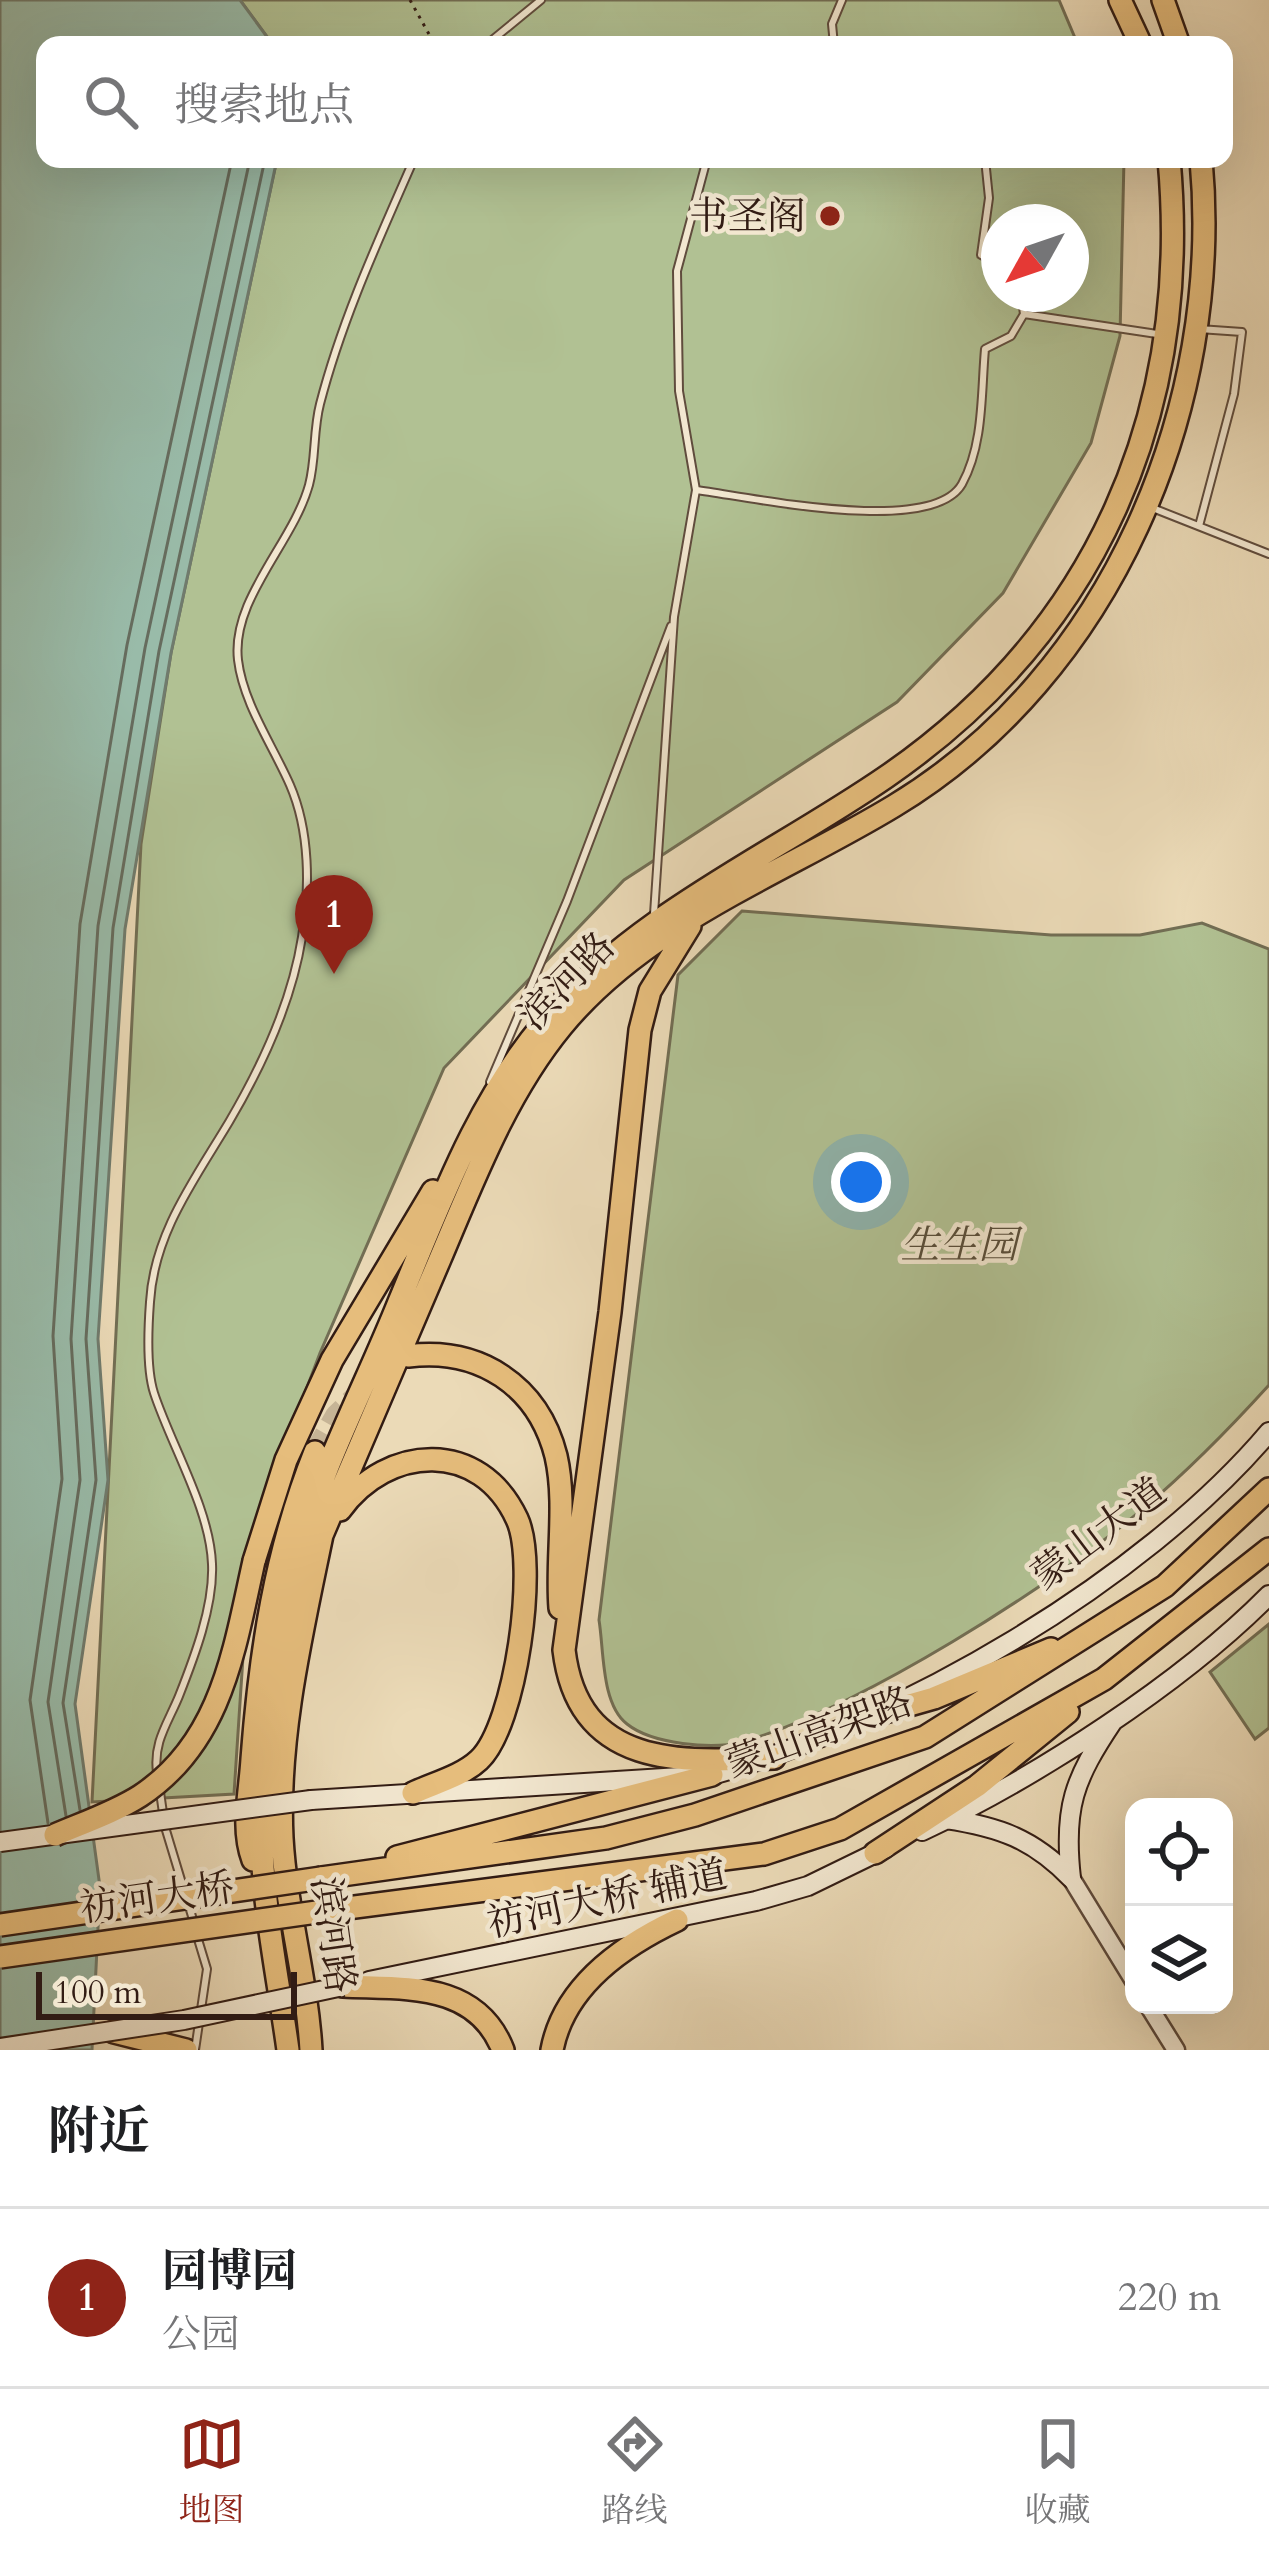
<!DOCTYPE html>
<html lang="zh">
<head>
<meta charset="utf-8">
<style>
  :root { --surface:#fff; --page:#f6f6f6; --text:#202124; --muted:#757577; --line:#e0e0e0; --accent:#8f2418 }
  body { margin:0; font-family:Cardo,"Noto Serif SC",serif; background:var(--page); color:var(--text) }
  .controls { position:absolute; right:36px; bottom:36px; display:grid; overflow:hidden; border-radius:24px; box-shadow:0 12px 48px #0002 }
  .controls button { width:108px; height:108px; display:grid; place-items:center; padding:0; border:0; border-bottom:3px solid var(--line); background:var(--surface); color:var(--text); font:60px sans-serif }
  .compass { position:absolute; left:981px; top:204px; width:108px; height:108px; border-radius:50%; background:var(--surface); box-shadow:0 12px 48px #0002; rotate:230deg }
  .scale { position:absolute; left:36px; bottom:30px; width:261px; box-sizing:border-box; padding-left:12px; border:6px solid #321c14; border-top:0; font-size:33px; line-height:42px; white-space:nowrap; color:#321c14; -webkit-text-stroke:9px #f2e7d0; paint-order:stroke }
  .you { position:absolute; left:861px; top:1182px; width:42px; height:42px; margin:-30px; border:9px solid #fff; border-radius:50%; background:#1a73e8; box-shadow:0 0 0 18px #1a73e833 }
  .badge { display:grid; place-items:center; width:78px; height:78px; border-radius:50%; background:var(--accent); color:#fff; font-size:39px; font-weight:700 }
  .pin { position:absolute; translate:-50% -99px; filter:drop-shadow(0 3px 6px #0008) }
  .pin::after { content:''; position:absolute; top:63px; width:42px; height:36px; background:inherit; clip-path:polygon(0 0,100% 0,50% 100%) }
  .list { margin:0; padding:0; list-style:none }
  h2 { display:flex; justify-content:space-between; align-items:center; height:156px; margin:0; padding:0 48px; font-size:51px }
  h2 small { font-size:39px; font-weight:400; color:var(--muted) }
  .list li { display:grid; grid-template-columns:78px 1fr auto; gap:36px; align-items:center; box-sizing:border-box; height:180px; padding:0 48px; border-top:3px solid var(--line) }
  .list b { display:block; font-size:45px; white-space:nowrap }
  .list p { margin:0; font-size:39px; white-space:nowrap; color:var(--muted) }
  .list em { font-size:39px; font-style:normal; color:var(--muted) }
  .icon { flex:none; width:66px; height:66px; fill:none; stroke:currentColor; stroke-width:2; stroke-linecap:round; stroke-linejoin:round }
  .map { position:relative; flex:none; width:1269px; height:2050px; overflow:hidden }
  .search { position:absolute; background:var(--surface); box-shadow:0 12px 48px #0002; left:36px; right:36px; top:36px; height:132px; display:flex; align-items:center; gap:30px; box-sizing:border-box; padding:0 42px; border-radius:24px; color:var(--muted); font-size:45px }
  .sheet { height:336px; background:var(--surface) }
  nav { display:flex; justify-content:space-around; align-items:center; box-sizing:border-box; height:168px; border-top:3px solid var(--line); background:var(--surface); font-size:33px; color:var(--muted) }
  nav a { display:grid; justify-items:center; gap:6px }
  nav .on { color:var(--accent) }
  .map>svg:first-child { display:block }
</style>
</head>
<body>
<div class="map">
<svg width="1269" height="2050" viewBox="0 0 1269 2050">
  <rect width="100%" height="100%" fill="#ebdab7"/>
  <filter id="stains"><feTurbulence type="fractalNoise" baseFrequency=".00167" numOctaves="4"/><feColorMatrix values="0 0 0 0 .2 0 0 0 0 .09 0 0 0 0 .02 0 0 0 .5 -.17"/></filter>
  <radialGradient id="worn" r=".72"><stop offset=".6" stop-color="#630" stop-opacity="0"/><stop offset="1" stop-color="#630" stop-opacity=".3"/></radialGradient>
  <path fill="#b1c193" stroke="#726e54" stroke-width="3" fill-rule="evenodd" d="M240 0H1059L1078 45H273Z
    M277 159H1124L1120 336 1091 443 1003 593 897 702 624 880 444 1068 320 1353 251 1535 234 1794 92 1802 141 844 171 653ZM999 222H1071V294H999Z
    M742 911 1051 935H1140L1202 923 1269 949V1385C1230 1428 1190 1469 1145 1507 1053 1586 858 1709 742 1742 712 1750 652 1744 627 1724 601 1704 604 1650 599 1620L678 975Z
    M1269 1624V1728L1255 1739 1210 1672Z"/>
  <path fill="#99bba9" stroke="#707b6d" stroke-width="3" d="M0 0H240L273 45H45V159H277L171 653 125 929 98 1339 108 1480 75 1704 100 1887 92 2050H0Z"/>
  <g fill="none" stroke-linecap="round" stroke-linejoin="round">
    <path stroke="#666c5e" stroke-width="3" d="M80 1810 63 1703 96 1480 86 1339 113 928 159 651 265 159
      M66 1816 48 1702 80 1480 71 1339 98 926 145 648 250 159
      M48 1823 30 1700 62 1479 53 1336 80 924 127 645 232 159"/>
    <path stroke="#c6b496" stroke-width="21" stroke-dasharray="21 10" stroke-linecap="butt" d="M315 1452 336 1415 360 1392"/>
    <g stroke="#604c3d" stroke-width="10">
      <path id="service" d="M486 45 541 0
        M834 45 832 24 842 0
        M985 159 989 198 981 255 999 265
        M1024 314 1157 334
        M696 490C751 497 932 537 962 484 984 444 981 393 985 349L1011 336 1024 314 1021 294
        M1150 507 1269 554
        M1199 526 1234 394 1242 332 1199 329
        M654 914 674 617 696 490 679 391 677 271 707 159
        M490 1082 567 901 671 626
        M157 1772C153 1742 168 1723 179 1696 194 1658 214 1606 212 1564 210 1509 171 1445 154 1393 146 1368 148 1329 150 1302 154 1233 195 1179 229 1122 262 1066 292 1001 302 937 310 889 310 831 290 785 273 746 243 703 238 660 231 599 293 543 309 485 316 459 313 431 320 404 342 319 379 239 414 159
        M159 1785 165 1827 194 1923
        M195 2050 207 1969 197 1936"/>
    </g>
    <g stroke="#604c3d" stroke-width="21">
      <path id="tertiary" d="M1071 1878 1134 1981
        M1148 2005 1176 2050"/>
    </g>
    <g stroke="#321c14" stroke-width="22">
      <path id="secondary" d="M311 1800 712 1775C901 1722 1142 1582 1269 1432
        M946 1819C1000 1827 1033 1839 1071 1878
        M922 1831C1034 1779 1182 1683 1269 1595
        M1071 1878C1063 1808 1074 1779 1113 1721
        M369 1981 756 1901 808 1886 886 1848"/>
    </g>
    <g stroke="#321c14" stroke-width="26">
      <path id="primary" d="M1120 0 1141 45
        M1163 0 1179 45
        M690 926 650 991 640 1030 610 1312 564 1650C578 1768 680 1763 774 1758
        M408 1356C479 1347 538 1385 556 1456 567 1504 556 1559 560 1608
        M340 1510C388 1444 480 1439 517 1519 538 1564 516 1726 479 1760 462 1776 435 1783 413 1793
        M254 1561 286 1460 332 1360 433 1191
        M253 1860C241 1828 250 1793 252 1759 260 1653 275 1552 315 1452
        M343 1986C404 1989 476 1981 503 2050
        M114 2032 186 2050
        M288 2050C279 1984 265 1917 262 1850 261 1821 267 1790 269 1761 275 1695 280 1626 296 1561 319 1472 365 1387 399 1302 441 1201 477 1100 550 1016 641 912 774 854 886 777 1098 631 1192 412 1169 159
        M311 2050C307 1979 286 1909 282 1838 277 1738 302 1632 322 1535 361 1443 401 1351 440 1259 474 1179 506 1094 562 1026 648 922 782 874 894 806 1111 675 1224 407 1201 159
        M552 2050C564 1986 622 1946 677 1920"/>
    </g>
    <g stroke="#321c14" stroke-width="26">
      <path id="trunk" d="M871 1716 934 1698 1051 1649
        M875 1853 977 1786 1068 1712
        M397 1857 712 1775
        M321 1878 606 1838 695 1815 925 1737 1165 1586 1269 1489
        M324 1911 764 1854 840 1829 1104 1679 1269 1549"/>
    </g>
    <path stroke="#321c14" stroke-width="3" stroke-dasharray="3 6" stroke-linecap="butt" d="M410 0 435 45"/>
    <use href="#service" stroke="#f2e7d0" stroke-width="6"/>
    <use href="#tertiary" stroke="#f2e7d0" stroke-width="16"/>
    <use href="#secondary" stroke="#f2e7d0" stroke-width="18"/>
    <use href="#primary" stroke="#e6bd7c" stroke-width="21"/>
    <use href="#trunk" stroke="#e6bd7c" stroke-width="21"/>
    <g stroke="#321c14" stroke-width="22" stroke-linecap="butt">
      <path id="secondary-bridge" d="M0 1842 311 1800
        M0 2048 184 2020 343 1986"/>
    </g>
    <g stroke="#321c14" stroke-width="26" stroke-linecap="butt">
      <path id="primary-bridge" d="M55 1835C83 1823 115 1812 140 1796 222 1742 234 1650 254 1561"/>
    </g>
    <g stroke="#321c14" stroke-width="26" stroke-linecap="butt">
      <path id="trunk-bridge" d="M0 1925 321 1878
        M0 1957 324 1911"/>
    </g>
    <use href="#secondary-bridge" stroke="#f2e7d0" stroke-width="18"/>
    <use href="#primary-bridge" stroke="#e6bd7c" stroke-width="21"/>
    <use href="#trunk-bridge" stroke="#e6bd7c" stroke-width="21"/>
  </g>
  <circle fill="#8f2418" stroke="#f2e7d0" stroke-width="4.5" cx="830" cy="216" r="12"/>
  <g text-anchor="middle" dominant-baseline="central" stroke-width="9" stroke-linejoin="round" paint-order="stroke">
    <g font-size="39" fill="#321c14" stroke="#f2e7d0" text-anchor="end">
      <text x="806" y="216">书圣阁</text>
    </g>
    <g font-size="39" fill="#321c14" stroke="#f2e7d0">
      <text transform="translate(567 981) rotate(-46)">滨河路</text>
      <text transform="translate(1099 1534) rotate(-37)">蒙山大道</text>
      <text transform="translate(819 1733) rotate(-20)">蒙山高架路</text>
      <text transform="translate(157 1898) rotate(-8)">祊河大桥</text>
      <text transform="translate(607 1899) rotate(-12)">祊河大桥 辅道</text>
      <text transform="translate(333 1935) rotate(82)">滨河路</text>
    </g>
    <g font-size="39" font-style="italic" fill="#584e3a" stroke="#f2e7d0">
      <text x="959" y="1245">生生园</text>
    </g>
  </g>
  <rect width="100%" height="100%" filter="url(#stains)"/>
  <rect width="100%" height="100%" fill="url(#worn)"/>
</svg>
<div class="controls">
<button><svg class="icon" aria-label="locate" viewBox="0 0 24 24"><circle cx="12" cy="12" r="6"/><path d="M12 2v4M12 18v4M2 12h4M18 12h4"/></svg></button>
<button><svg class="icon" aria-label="layers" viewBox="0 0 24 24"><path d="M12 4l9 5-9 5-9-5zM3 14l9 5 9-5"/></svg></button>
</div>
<svg class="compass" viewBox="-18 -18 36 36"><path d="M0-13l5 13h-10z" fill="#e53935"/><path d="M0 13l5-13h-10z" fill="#757577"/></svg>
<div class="scale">100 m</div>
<div class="you"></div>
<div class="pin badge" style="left:334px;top:974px">1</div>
<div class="search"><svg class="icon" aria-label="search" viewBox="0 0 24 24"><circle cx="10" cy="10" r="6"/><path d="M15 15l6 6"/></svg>搜索地点</div>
</div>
<section class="sheet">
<h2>附近<small></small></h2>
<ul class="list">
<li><span class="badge">1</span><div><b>园博园</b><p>公园</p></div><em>220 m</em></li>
</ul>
</section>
<nav>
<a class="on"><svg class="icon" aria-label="map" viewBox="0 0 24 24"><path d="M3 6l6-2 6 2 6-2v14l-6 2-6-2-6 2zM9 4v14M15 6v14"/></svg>地图</a>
<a><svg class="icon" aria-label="directions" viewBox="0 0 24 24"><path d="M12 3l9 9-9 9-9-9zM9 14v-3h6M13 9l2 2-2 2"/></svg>路线</a>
<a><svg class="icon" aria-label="saved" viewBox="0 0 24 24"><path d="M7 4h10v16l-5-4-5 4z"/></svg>收藏</a>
</nav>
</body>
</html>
